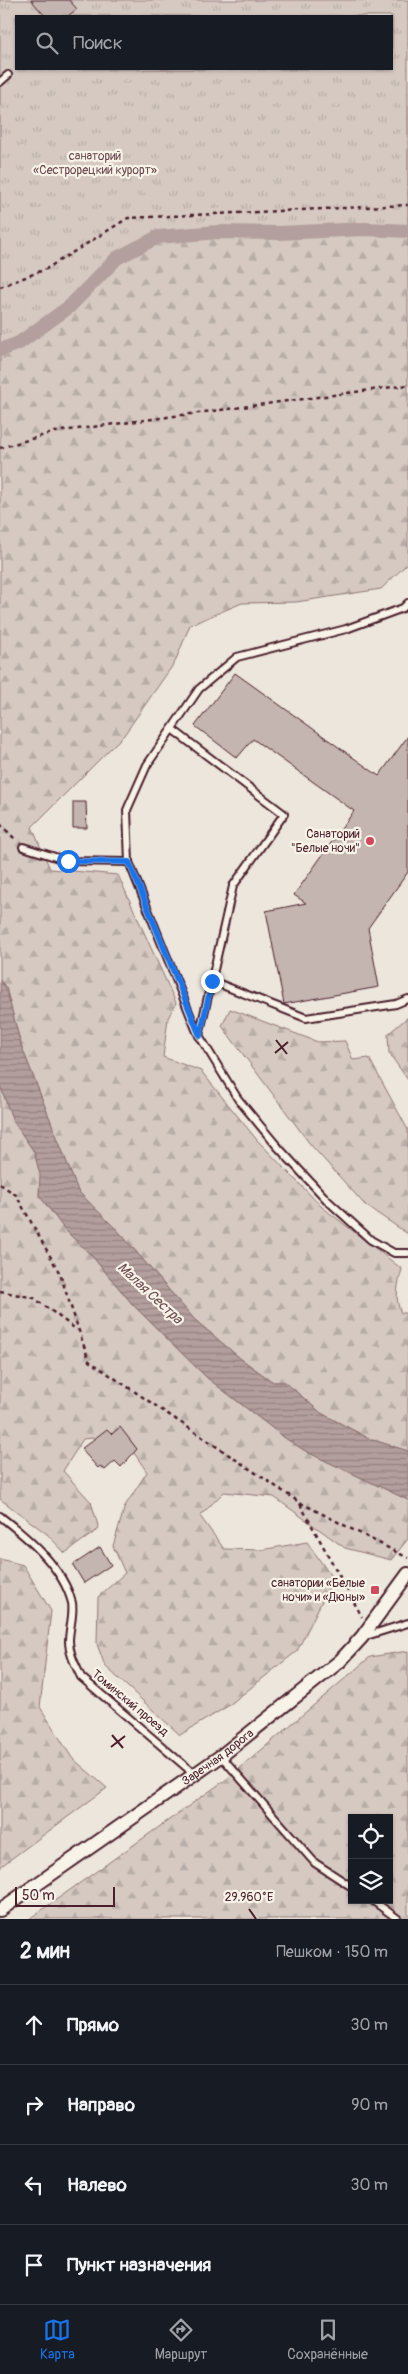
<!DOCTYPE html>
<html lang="ru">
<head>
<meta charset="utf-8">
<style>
  :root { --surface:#171b24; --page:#20242c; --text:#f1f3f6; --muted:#9ea1a6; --line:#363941; --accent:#1a73e8 }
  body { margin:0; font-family:Pangolin,sans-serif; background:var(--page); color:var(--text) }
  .controls { position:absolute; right:15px; bottom:15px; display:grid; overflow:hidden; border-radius:0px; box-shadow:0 1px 4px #0004 }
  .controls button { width:45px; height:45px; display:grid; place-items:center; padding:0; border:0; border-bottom:1px solid var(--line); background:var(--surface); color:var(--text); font:25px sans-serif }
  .scale { position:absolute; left:15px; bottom:12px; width:100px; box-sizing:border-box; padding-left:5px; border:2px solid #4a1f2b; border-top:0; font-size:14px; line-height:18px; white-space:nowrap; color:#4a1f2b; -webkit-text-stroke:4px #f7f3e8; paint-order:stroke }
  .stop { position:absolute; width:15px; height:15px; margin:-11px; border:4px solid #1a73e8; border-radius:50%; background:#fff }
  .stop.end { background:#1a73e8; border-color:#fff; box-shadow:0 1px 5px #0008 }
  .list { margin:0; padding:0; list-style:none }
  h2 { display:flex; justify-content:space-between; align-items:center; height:65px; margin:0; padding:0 20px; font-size:21px }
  h2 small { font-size:16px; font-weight:400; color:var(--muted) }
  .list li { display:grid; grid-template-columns:32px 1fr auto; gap:15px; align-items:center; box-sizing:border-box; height:80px; padding:0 20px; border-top:1px solid var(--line) }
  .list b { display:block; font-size:19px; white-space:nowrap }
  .list em { font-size:16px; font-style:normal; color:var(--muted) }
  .icon { flex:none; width:28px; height:28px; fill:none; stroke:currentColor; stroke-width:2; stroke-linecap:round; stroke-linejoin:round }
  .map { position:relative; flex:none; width:408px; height:1919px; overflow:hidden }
  .search { position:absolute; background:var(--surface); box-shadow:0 1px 4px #0004; left:15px; right:15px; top:15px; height:55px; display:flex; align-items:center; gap:12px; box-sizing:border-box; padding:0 18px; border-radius:0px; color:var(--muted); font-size:19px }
  .sheet { height:385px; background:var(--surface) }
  nav { display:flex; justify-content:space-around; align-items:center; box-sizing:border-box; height:70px; border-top:1px solid var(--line); background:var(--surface); font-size:14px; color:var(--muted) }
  nav a { display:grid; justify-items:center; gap:2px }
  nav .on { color:var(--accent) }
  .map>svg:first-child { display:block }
</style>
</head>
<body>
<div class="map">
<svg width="408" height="1919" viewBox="0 0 408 1919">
  <defs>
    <pattern id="forest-firs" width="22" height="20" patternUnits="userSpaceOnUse" patternTransform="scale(1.25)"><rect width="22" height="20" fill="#d5c9c2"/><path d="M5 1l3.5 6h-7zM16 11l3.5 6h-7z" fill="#b8aca7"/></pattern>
    <pattern id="park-tufts" width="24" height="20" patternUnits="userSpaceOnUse" patternTransform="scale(1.25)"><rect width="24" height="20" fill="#d5c9c2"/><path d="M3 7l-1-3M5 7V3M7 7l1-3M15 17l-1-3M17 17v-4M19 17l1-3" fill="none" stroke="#b8aca7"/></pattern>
    <pattern id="water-rules" width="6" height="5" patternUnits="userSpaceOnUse" patternTransform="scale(1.25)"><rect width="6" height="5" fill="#b39f9d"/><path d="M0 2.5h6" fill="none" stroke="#948180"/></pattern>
  </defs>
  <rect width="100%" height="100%" fill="#ece6dd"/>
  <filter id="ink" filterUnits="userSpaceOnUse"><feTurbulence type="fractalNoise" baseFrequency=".02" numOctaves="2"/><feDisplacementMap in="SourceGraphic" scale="10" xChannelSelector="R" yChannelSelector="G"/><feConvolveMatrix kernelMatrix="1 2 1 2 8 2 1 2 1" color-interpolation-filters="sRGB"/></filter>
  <g filter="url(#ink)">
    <path fill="url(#forest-firs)" stroke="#907476" fill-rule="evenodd" d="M0 87 408 106V563L381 589 296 602 242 603 190 625 175 662 124 735 32 827 50 869 118 875 176 1003 168 1018 163 1057 201 1071 257 1140 322 1207 402 1269C398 1284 394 1298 401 1313H408V1451L370 1439 321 1413 285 1382H273L241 1359 194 1319 120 1233 78 1191 21 1045 6 988 0 980Z
      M230 1009 318 1042 345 1041 353 1060 369 1058 408 1130V1234L365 1205 310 1144 222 1026Z
      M408 1017V1080L389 1053 388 1034Z
      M0 1085 13 1121 34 1151 41 1175 39 1195 65 1230 91 1255 134 1306 206 1377 285 1438 307 1452 408 1500V1539L391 1560 345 1548 274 1497 224 1492 200 1516 224 1549 261 1550 307 1542 333 1579 297 1651 228 1706 180 1735 105 1666 97 1644 98 1597 125 1573 113 1546 125 1506 147 1472 122 1435 83 1439 63 1471 91 1502 99 1529 65 1553 47 1534 0 1499Z
      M0 1559 23 1565 51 1611 40 1707 72 1758 107 1788 0 1867Z
      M408 1651V1919H29L231 1776 370 1657ZM352 1818H389V1900H352Z"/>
    <path fill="url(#park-tufts)" stroke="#907476" fill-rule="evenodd" d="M0 0H408V231L365 229 279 233 219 232 158 237 117 258 69 307 19 343 0 350ZM16 16H392V69H16Z"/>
    <path fill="url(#water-rules)" stroke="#896c6f" d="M0 980 6 988 21 1045 78 1191 120 1233 194 1319 241 1359 273 1382H285L321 1413 370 1439 408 1451V1500L307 1452 285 1438 206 1377 134 1306 91 1255 65 1230 39 1195 40 1175 34 1152 13 1121 0 1085Z"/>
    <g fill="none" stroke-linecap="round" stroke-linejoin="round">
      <path stroke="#b39f9d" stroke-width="14" d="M0 350 19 343 69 307 117 258 158 237 219 232 279 233 365 229 408 231"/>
    </g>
    <path fill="#c4b5b0" stroke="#4a1f2b" d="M31 0H69L77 9 68 16H45Z
      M235 673 379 776 408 736V872L368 928 379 987 284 1004 266 911 306 903 294 895 354 811 253 739 237 758 195 726Z
      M73 802H86L87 828H73Z
      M120 1427 137 1449 121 1467 115 1461 105 1470 100 1466 98 1468 81 1449 107 1429 112 1434Z
      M100 1547 111 1565 84 1583 73 1565Z"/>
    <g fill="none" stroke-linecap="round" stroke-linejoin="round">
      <g stroke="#4a1f2b" stroke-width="10">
        <path id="lane" d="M0 82 8 75
          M408 603 403 608 346 629 237 657 199 689 147 765 127 810 129 862 197 1032 238 1099 277 1146 328 1201 371 1240 394 1253H408
          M172 729 284 814 233 886 199 1036
          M23 847 68 861 129 862
          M212 981 306 1018 396 1004 408 999
          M0 1516C28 1538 63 1567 72 1603 74 1615 69 1629 69 1641 69 1654 76 1666 81 1677L193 1773
          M363 1637 408 1623
          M221 1756 315 1863 352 1887
          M372 1900 398 1919"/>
      </g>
      <g stroke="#4a1f2b" stroke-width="16">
        <g id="street">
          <path id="s1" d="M0 1910 221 1756 340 1661 362 1637 408 1574"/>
        </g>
      </g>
      <path stroke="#4a1f2b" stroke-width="2.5" stroke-dasharray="4 4" stroke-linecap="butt" d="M0 287 46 269 128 218 408 205
        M0 448 55 432 408 385
        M0 824 16 840
        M0 1184 16 1195 60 1274 89 1361 299 1502 408 1558
        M0 1291 34 1298 77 1330
        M300 1504 362 1617"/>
      <use href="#lane" stroke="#f7f3e8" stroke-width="6"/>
      <use href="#street" stroke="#f7f3e8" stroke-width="12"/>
    </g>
  </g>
  <g fill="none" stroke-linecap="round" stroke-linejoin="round" filter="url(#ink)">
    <path stroke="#1a73e8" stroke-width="6" d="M68 861 129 862 200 1036 212 981"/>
  </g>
  <path fill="none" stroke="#4a1f2b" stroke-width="2" d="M276 1040 287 1054M275 1053 288 1042M112 1735 123 1748M111 1747 125 1736M249 1909 256 1919"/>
  <g fill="#d1495b" stroke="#f7f3e8" stroke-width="2">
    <circle cx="370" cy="841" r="5"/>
    <rect x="370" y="1585" width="10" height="10" rx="2.5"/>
  </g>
  <g text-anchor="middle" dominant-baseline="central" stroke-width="4.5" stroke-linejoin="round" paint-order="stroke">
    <g font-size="12" fill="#6d4a51" stroke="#f7f3e8">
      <text x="95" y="156">санаторий<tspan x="95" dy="14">«Сестрорецкий курорт»</tspan></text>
    </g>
    <g font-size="12" fill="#4a1f2b" stroke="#f7f3e8" text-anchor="end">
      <text x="360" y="834">Санаторий<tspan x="360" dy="14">"Белые ночи"</tspan></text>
      <text x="365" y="1583">санатории «Белые<tspan x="365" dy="14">ночи» и «Дюны»</tspan></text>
    </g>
    <g font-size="12" fill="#4a1f2b" stroke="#f7f3e8">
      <text transform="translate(130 1703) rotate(40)">Томинский проезд</text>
      <text stroke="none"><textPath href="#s1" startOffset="266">Заречная дорога</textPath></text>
    </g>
    <g font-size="14" font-style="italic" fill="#6f4c53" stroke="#f7f3e8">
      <text transform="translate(150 1293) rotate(43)">Малая Сестра</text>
    </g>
  </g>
  <g font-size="12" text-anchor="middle" fill="#4a1f2b" stroke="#f7f3e8" stroke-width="4.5" stroke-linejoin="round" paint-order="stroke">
    <text x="249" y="1901">29.960°E</text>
  </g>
</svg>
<div class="controls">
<button><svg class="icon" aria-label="locate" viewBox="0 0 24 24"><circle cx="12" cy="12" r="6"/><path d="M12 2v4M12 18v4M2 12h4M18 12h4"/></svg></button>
<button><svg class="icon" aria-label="layers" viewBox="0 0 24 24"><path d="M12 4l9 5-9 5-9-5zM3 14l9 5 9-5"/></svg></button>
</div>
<div class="scale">50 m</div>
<div class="stop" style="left:68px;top:861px"></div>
<div class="stop end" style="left:212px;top:981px"></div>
<div class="search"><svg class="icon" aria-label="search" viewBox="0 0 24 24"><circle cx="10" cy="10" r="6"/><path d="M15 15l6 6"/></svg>Поиск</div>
</div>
<section class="sheet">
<h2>2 мин<small>Пешком · 150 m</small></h2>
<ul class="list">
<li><svg class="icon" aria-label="ahead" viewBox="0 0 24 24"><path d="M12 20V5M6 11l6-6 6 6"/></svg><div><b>Прямо</b></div><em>30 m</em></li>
<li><svg class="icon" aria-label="right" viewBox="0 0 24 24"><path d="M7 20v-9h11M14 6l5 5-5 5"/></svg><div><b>Направо</b></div><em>90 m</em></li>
<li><svg class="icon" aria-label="left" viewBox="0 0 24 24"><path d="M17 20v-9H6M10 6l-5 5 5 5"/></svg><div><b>Налево</b></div><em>30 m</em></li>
<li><svg class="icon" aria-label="arrive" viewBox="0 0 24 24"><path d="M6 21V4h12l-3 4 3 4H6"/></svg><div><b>Пункт назначения</b></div></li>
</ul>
</section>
<nav>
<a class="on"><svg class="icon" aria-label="map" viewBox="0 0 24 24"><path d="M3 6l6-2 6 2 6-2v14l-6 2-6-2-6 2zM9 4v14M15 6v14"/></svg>Карта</a>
<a><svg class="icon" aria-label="directions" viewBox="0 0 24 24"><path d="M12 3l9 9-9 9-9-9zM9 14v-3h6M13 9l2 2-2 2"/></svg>Маршрут</a>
<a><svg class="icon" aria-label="saved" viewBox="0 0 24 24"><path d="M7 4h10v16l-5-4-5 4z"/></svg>Сохранённые</a>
</nav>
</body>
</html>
